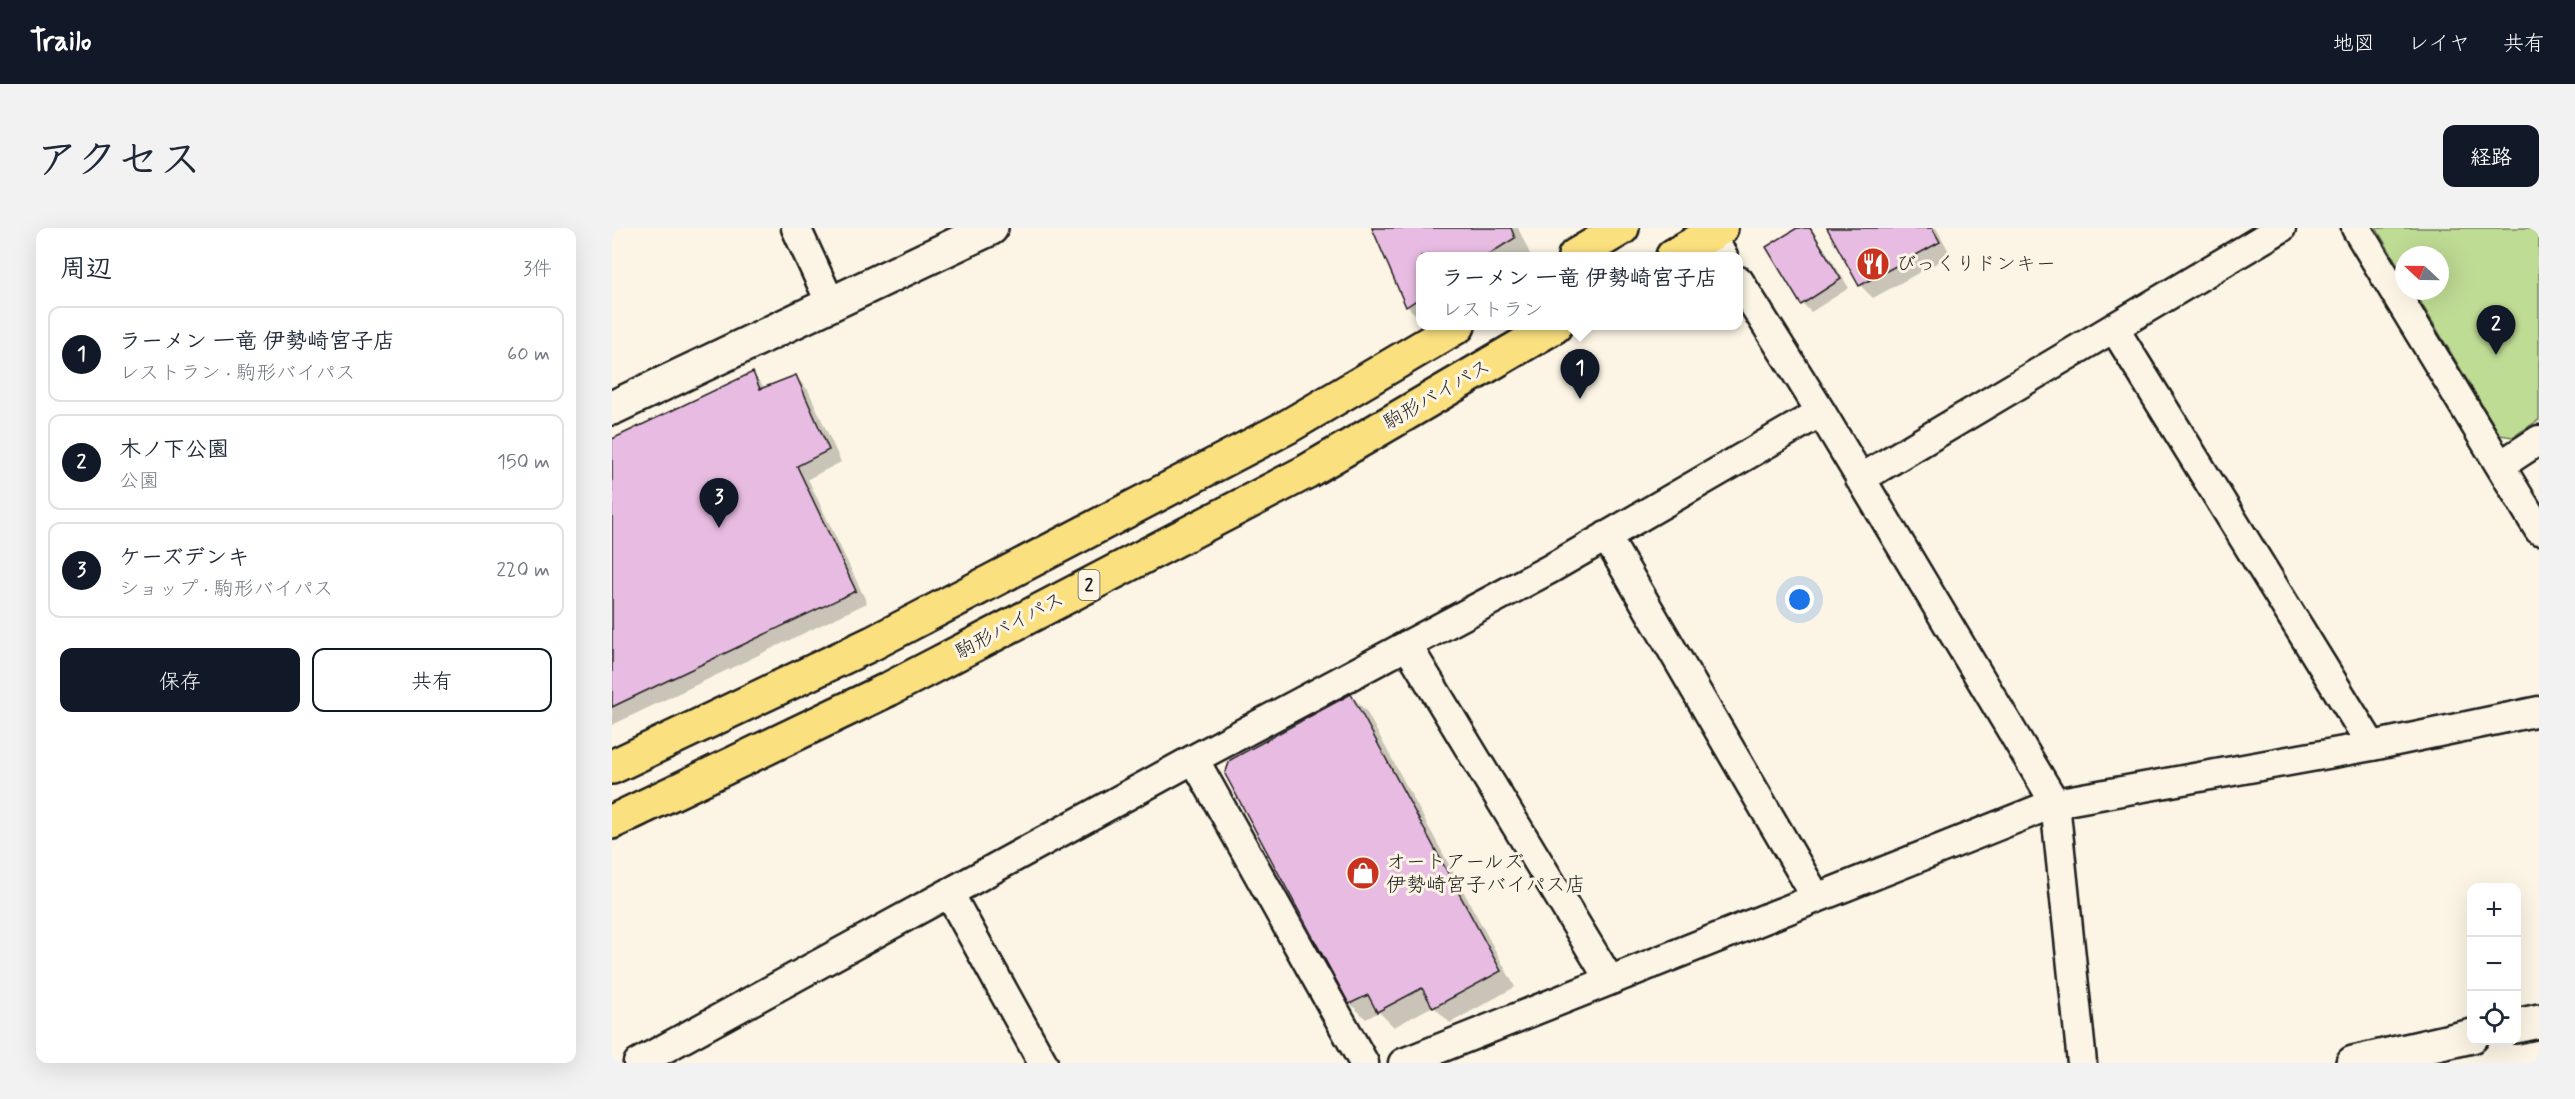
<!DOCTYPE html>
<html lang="ja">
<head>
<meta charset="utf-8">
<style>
  :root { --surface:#fff; --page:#f2f2f3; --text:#1f2937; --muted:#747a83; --line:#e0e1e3; --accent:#111827 }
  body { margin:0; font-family:Mynerve,"Klee One",sans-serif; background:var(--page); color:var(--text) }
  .controls { position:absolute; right:18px; bottom:18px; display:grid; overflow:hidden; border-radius:12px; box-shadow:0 6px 24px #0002 }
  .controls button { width:54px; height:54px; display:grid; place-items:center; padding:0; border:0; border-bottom:2px solid var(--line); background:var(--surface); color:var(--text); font:30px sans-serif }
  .compass { position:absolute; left:1783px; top:18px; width:54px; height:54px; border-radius:50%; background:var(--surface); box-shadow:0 6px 24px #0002; rotate:292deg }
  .you { position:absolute; left:1188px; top:372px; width:21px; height:21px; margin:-15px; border:4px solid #fff; border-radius:50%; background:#1a73e8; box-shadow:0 0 0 9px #1a73e833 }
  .badge { display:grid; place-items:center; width:39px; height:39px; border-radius:50%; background:var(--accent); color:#fff; font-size:20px; font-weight:700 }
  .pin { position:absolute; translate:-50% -50px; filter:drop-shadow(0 2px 3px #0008) }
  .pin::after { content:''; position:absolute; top:32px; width:21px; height:18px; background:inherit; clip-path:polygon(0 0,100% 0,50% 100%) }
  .popup { position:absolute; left:804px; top:24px; width:327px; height:78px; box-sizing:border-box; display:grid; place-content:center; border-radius:12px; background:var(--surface); filter:drop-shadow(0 2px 4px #0005); font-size:20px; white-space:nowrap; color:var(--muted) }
  .popup b { font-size:22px; color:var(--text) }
  .popup::after { content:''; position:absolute; left:50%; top:100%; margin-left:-12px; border:12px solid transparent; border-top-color:var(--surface) }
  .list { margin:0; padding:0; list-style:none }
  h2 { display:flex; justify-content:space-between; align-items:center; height:78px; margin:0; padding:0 24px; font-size:26px }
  h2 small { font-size:20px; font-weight:400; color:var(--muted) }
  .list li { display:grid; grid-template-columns:39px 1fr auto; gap:18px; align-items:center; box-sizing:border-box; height:96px; margin:0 12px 12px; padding:0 12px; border:2px solid var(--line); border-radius:12px }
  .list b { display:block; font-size:22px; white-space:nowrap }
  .list p { margin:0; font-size:20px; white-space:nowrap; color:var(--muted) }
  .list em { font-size:20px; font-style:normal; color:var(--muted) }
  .actions { display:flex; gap:12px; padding:18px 24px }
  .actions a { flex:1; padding:14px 0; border:2px solid var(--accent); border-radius:12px; text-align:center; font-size:21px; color:var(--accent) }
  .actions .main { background:var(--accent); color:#fff }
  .icon { flex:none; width:33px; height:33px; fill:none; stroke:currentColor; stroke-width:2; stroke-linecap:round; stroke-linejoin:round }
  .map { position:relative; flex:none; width:1927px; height:835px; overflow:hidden; border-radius:12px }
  header { display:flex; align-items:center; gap:36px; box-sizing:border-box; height:84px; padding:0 30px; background:var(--accent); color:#fff }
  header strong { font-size:28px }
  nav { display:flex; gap:33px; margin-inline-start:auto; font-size:21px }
  .intro { display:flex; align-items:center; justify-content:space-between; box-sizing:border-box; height:144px; padding:0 36px }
  h1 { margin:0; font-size:42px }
  .button { padding:15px 27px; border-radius:12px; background:var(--accent); color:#fff; font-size:21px; font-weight:700 }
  main { display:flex; gap:36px; padding:0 36px }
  aside { flex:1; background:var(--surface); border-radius:12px; box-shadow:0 6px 24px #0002 }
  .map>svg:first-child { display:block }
</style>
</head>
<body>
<header>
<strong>Trailo</strong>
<nav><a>地図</a><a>レイヤ</a><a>共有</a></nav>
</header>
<div class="intro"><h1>アクセス</h1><a class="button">経路</a></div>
<main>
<aside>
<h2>周辺<small>3件</small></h2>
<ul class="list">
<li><span class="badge">1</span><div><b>ラーメン 一竜 伊勢崎宮子店</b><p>レストラン · 駒形バイパス</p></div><em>60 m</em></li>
<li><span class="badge">2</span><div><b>木ノ下公園</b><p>公園</p></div><em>150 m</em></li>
<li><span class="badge">3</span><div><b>ケーズデンキ</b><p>ショップ · 駒形バイパス</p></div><em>220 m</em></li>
</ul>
<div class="actions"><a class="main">保存</a><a>共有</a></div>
</aside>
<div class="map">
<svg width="1927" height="835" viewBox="0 0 1927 835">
  <rect width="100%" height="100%" fill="#fcf5e5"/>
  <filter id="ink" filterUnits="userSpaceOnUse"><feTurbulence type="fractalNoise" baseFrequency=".0167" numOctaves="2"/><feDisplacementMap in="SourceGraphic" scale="12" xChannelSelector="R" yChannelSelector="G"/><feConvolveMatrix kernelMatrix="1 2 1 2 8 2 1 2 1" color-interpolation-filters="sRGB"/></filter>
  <g filter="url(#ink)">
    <path fill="#bfdc94" stroke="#6e7c58" stroke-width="1.5" d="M1764 0H1927V192L1901 209 1888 207 1802 63H1828V27H1792V47Z"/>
    <path fill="#0003" d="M762 0H906L918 26 914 28H809V92L795 78Z
      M1188 0H1198L1202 4 1237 60 1199 84 1191 76Z
      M1216 0H1324L1339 27 1261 70 1249 58Z
      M141 146 154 161 184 149 196 162 229 234 196 251 255 375 0 497V212Z
      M739 467 754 483 903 759 838 795 821 778 782 799 767 784 754 791 738 775Z"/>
    <path fill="#e8bce2" stroke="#1c1c1c" stroke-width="1.5" d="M760 0H899L903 10 874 28H809V69L794 79Z
      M1185 0H1198L1229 51 1189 77 1154 19Z
      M1215 0H1320L1328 14 1247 58Z
      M141 144 148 161 184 147 217 222 185 238 244 363 0 479V211Z
      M739 466 889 743 821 780 810 760 765 784 756 767 737 776 613 546 618 532Z"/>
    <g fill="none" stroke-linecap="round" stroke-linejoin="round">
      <g stroke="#1c1c1c" stroke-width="33">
        <path id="street" d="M184 0 219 76
          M1744 0 1927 302
          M1098 7 1111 28
          M1127 53 1209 184 1443 575 1470 835
          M1502 100 1760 518
          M1889 237 1927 212
          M1248 251 1669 0
          M994 308 1204 669
          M795 417 997 751
          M582 531 752 835
          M337 665 431 835
          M26 835 582 531 938 341 1209 184
          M791 835 1443 575 1760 518 1927 483"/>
      </g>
      <g stroke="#1c1c1c" stroke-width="38">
        <path id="secondary" d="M0 180 379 0
          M1904 798 1927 793
          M1741 835 1860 808"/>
      </g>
      <g stroke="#1c1c1c" stroke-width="38">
        <path id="primary" d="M963 28 1010 0
          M1061 28 1109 0
          M0 539 261 415 675 199 846 98
          M0 594 277 461 694 244 943 98"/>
      </g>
      <use href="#street" stroke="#fcf5e5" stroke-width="28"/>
      <use href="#secondary" stroke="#fcf5e5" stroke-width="33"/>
      <use href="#primary" stroke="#fbe080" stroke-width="33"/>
    </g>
  </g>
  <defs>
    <g id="restaurant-disc" transform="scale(1.725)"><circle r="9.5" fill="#c8321e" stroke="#fcf5e5"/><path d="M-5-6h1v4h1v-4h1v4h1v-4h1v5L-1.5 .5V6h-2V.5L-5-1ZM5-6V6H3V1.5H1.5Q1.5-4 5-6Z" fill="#fff"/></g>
    <g id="shop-disc" transform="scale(1.725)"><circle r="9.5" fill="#c8321e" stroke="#fcf5e5"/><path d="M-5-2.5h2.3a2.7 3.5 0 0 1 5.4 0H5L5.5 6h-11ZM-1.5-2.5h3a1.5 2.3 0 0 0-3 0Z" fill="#fff"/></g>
  </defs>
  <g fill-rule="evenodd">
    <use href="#restaurant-disc" x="1261" y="36"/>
    <use href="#shop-disc" x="751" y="645"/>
  </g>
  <g text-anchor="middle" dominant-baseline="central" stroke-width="6" stroke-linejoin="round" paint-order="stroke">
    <rect fill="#fcf5e5" stroke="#5f5d58" stroke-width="1.5" x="466.5" y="342" width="21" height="30" rx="4.5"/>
    <g font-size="18" font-weight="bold" fill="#1c1c1c">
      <text x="477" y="357">2</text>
    </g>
    <g font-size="20" fill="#1c1c1c" stroke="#fcf5e5" text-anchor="start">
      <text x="1284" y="36">びっくりドンキー</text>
      <text x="774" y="634">オートアールズ<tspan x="774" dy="23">伊勢崎宮子バイパス店</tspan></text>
    </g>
    <g font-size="20" fill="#1c1c1c" stroke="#fcf5e5">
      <text transform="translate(825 167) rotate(-30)">駒形バイパス</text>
      <text transform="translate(398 398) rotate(-28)">駒形バイパス</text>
    </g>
  </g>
</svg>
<div class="controls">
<button>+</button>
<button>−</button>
<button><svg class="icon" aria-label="locate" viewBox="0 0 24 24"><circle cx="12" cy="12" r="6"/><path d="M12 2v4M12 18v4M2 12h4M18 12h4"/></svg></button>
</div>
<svg class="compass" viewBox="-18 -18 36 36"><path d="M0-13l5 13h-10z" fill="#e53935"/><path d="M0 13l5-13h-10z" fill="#747a83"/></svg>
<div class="you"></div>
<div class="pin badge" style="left:968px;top:171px">1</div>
<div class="popup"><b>ラーメン 一竜 伊勢崎宮子店</b>レストラン</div>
<div class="pin badge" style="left:1884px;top:127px">2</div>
<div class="pin badge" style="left:107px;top:300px">3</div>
</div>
</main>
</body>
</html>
